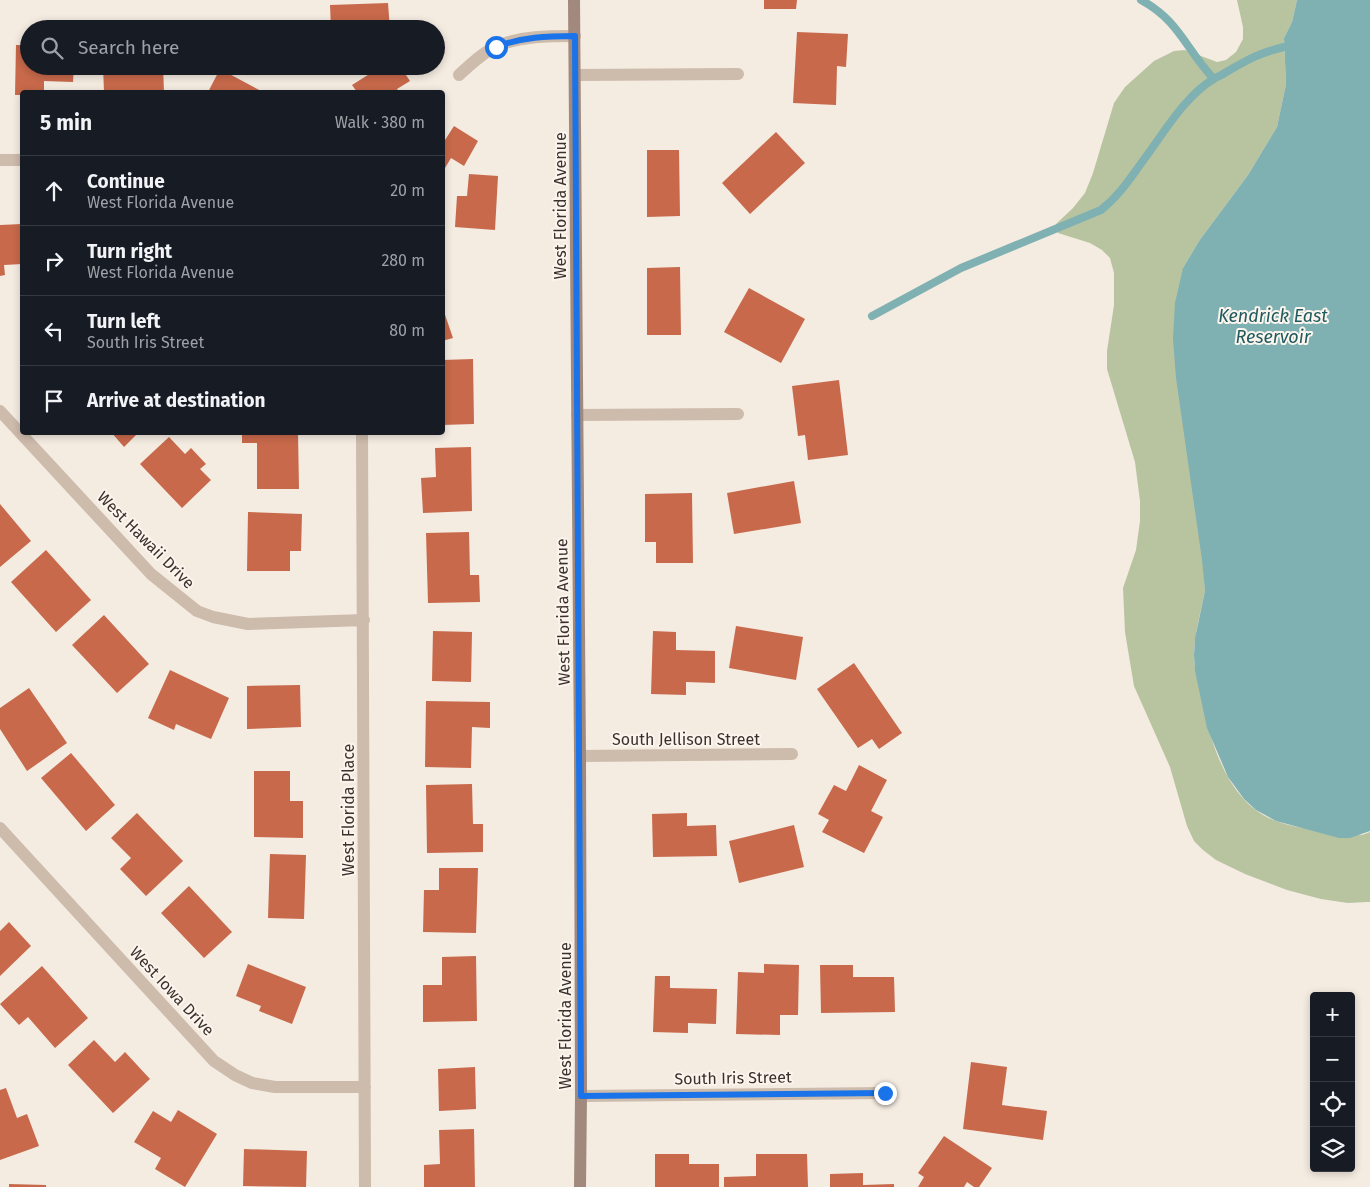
<!DOCTYPE html>
<html lang="en">
<head>
<meta charset="utf-8">
<style>
  :root { --surface:#171b24; --page:#20242c; --text:#f1f3f6; --muted:#9ea1a6; --line:#363941 }
  body { margin:0; font-family:"Fira Sans",sans-serif; background:var(--page); color:var(--text) }
  .controls { position:absolute; right:15px; bottom:15px; display:grid; overflow:hidden; border-radius:5px; box-shadow:0 2px 8px #0003 }
  .controls button { width:45px; height:45px; display:grid; place-items:center; padding:0; border:0; border-bottom:1px solid var(--line); background:var(--surface); color:var(--text); font:25px sans-serif }
  .stop { position:absolute; width:15px; height:15px; margin:-11px; border:4px solid #1a73e8; border-radius:50%; background:#fff }
  .stop.end { background:#1a73e8; border-color:#fff; box-shadow:0 1px 5px #0008 }
  .list { margin:0; padding:0; list-style:none }
  h2 { display:flex; justify-content:space-between; align-items:center; height:65px; margin:0; padding:0 20px; font-size:21px }
  h2 small { font-size:16px; font-weight:400; color:var(--muted) }
  .list li { display:grid; grid-template-columns:32px 1fr auto; gap:15px; align-items:center; box-sizing:border-box; height:70px; padding:0 20px; border-top:1px solid var(--line) }
  .list b { display:block; font-size:19px; white-space:nowrap }
  .list p { margin:0; font-size:16px; white-space:nowrap; color:var(--muted) }
  .list em { font-size:16px; font-style:normal; color:var(--muted) }
  .icon { flex:none; width:28px; height:28px; fill:none; stroke:currentColor; stroke-width:2; stroke-linecap:round; stroke-linejoin:round }
  .map { position:relative; flex:none; width:1370px; height:1187px; overflow:hidden }
  .search { position:absolute; background:var(--surface); box-shadow:0 2px 8px #0003; left:20px; top:20px; width:425px; height:55px; display:flex; align-items:center; gap:12px; box-sizing:border-box; padding:0 18px; border-radius:28px; color:var(--muted); font-size:19px }
  .panel { position:absolute; background:var(--surface); box-shadow:0 2px 8px #0003; left:20px; top:90px; width:425px; height:345px; border-radius:5px }
  .map>svg:first-child { display:block }
</style>
</head>
<body>
<div class="map">
<svg width="1370" height="1187" viewBox="0 0 1370 1187">
  <rect width="100%" height="100%" fill="#f4ebe1"/>
  <path fill="#b8c4a0" d="M1237 0H1297L1292 22 1284 38 1286 84 1277 127 1248 175 1199 241 1183 268 1205 591C1201 611 1194 635 1194 655 1194 669 1198 682 1201 696 1210 741 1227 803 1276 821 1302 831 1334 831 1362 835L1370 832V902H1367L1348 903 1321 899 1287 890 1245 874 1216 860 1203 850 1194 841 1187 826 1170 767 1134 686 1125 632 1123 588 1136 550 1140 521V501L1135 462 1107 369V351L1114 305V273L1110 258 1102 250 1090 243 1058 233 1055 227 1056 224 1073 208 1085 193 1093 173 1114 103 1125 87 1154 61 1174 51 1185 50 1217 62 1226 60 1236 52 1243 39V27Z"/>
  <path fill="#7fb0b2" d="M1297 0H1370V831L1350 838H1339L1276 821 1256 810 1244 799 1228 777 1207 728 1195 671 1194 655 1195 638 1205 591 1202 560 1176 378 1173 339 1175 303 1183 268 1199 241 1248 175 1277 127 1286 84 1284 38 1292 22Z"/>
  <g fill="none" stroke-linecap="round" stroke-linejoin="round">
    <path stroke="#7fb0b2" stroke-width="8" d="M1141 0C1180 21 1186 50 1214 79
      M872 316 961 268 1101 210C1120 195 1131 177 1145 158 1165 131 1185 96 1215 78 1219 76 1224 74 1228 71 1249 59 1259 53 1284 47"/>
  </g>
  <path fill="#c8694b" d="M764 0H797L796 9H764Z
    M388 3 390 29H331L330 5Z
    M797 32 848 34 846 67 837 66 836 105 793 103Z
    M16 45H29V66H74L73 82 44 81V92H22V95H15Z
    M103 66H163L164 92H104Z
    M382 66H400L410 81 397 89 399 92H357L352 85Z
    M220 69 263 92H208Z
    M454 126 478 141 464 166 451 158 442 173V138L445 140Z
    M776 132 805 163 750 214 722 183Z
    M647 150H679L680 216 647 217Z
    M469 174 498 176 495 230 455 227 457 196H467Z
    M22 224V264L4 265 5 275 0 276V225Z
    M680 267 681 335H647V268Z
    M749 288 805 319 781 363 724 332Z
    M442 306 453 338 442 341Z
    M473 359 474 424 442 425V360Z
    M839 380 848 455 808 460 805 435 798 436 792 386Z
    M111 432H139L124 447Z
    M242 432H298L299 489H257V443H242Z
    M169 437 185 454 191 448 206 464 200 469 211 480 182 508 140 464Z
    M471 447 472 511 423 513 421 478 436 477 435 448Z
    M794 481 801 523 734 534 727 493Z
    M692 493 693 563H656V542H645V494Z
    M0 504 31 541 0 567Z
    M248 512 302 514 301 551H290V571H247Z
    M469 532 470 575H479L480 602 428 603 426 533Z
    M46 550 91 600 56 632 11 582Z
    M104 615 149 664 117 693 72 645Z
    M736 626 803 637 796 680 729 668Z
    M433 631 472 632 471 682 432 681Z
    M653 631 676 632V650L715 651V683L686 682V695L651 694Z
    M854 663 902 733 879 749 872 739 858 748 817 689Z
    M170 670 229 698 211 739 176 724 174 730 148 718Z
    M300 685 301 727 247 729V686Z
    M29 688 67 743 27 771 0 729V708Z
    M426 701 490 702V728L472 727 471 768 425 767Z
    M71 753 115 805 86 831 41 778Z
    M859 765 887 780 871 811 883 817 864 853 822 832 829 820 818 814 834 785 846 791Z
    M254 771H290V801H303V838L254 837Z
    M472 784 473 824H483V852L427 853 426 785Z
    M137 813 183 861 146 896 120 869 131 858 111 838Z
    M687 813V826L716 825 717 856 653 857 652 814Z
    M794 825 804 867 739 883 729 841Z
    M270 854 306 855 304 919 268 918Z
    M439 868H478L476 933 423 932 424 890H439Z
    M189 886 232 932 204 958 161 913Z
    M9 922 31 946 0 976V931Z
    M476 956 477 1021 423 1022V985H442V957Z
    M248 964 306 987 292 1024 259 1011 261 1006 236 996Z
    M764 964 799 965 798 1015H780V1035L736 1034 738 972 764 973Z
    M820 965H853V977H894L895 1012 821 1013Z
    M42 966 88 1018 55 1048 28 1017 19 1025 0 1004Z
    M655 976H670V988L717 989 716 1024 688 1023V1033L653 1032Z
    M94 1040 115 1062 125 1052 150 1079 113 1113 68 1065Z
    M971 1062 1007 1067 1002 1105 1047 1111 1043 1140 963 1129Z
    M475 1067 476 1109 439 1111 438 1069Z
    M6 1088 17 1118 27 1114 39 1146 0 1160V1090Z
    M178 1110 217 1134 185 1187 155 1169 161 1158 134 1142 153 1111 171 1122Z
    M474 1129 475 1187H424V1165L440 1164 439 1130Z
    M944 1136 992 1168 979 1187H974L967 1182 964 1187H918L924 1177 918 1173Z
    M244 1149 307 1151 306 1187 243 1186Z
    M655 1154H689V1164H719V1187H655Z
    M756 1154H807L808 1187H724V1177L756 1176Z
    M863 1173V1185L894 1184V1187H830V1174Z
    M9 1184 46 1185V1187H9Z"/>
  <g fill="none" stroke-linecap="round" stroke-linejoin="round">
    <path stroke="#cdbbac" stroke-width="12" d="M459 75C470 65 482 53 497 46 521 36 549 36 575 36
      M576 75 738 74
      M0 160H22
      M0 411 151 574 197 611 213 617 248 624 364 620
      M577 415 738 414
      M362 432 365 1187
      M580 756 792 754
      M0 828 214 1061 235 1075 252 1083 275 1087H365
      M581 1096 885 1093"/>
    <path stroke="#a18a7d" stroke-width="12" d="M574 0 580 756 581 1096 580 1187"/>
  </g>
  <g fill="none" stroke-linecap="round" stroke-linejoin="round">
    <path stroke="#1a73e8" stroke-width="6" d="M496 47C522 37 547 36 575 36L581 1096 885 1093"/>
  </g>
  <g text-anchor="middle" dominant-baseline="central" stroke-width="4" stroke-linejoin="round" paint-order="stroke">
    <g font-size="16" fill="#3b302b" stroke="#fbf5ee">
      <text transform="translate(560 206) rotate(-90)">West Florida Avenue</text>
      <text transform="translate(146 540) rotate(45)">West Hawaii Drive</text>
      <text transform="translate(563 612) rotate(-91)">West Florida Avenue</text>
      <text x="686" y="739">South Jellison Street</text>
      <text transform="translate(348 810) rotate(-90)">West Florida Place</text>
      <text transform="translate(172 991) rotate(47)">West Iowa Drive</text>
      <text transform="translate(565 1016) rotate(-90)">West Florida Avenue</text>
      <text transform="translate(733 1078) rotate(-1)">South Iris Street</text>
    </g>
    <g font-size="18" font-style="italic" fill="#1f5a5e" stroke="#fbf5ee">
      <text x="1273" y="316">Kendrick East<tspan x="1273" dy="21">Reservoir</tspan></text>
    </g>
  </g>
</svg>
<div class="controls">
<button>+</button>
<button>−</button>
<button><svg class="icon" aria-label="locate" viewBox="0 0 24 24"><circle cx="12" cy="12" r="6"/><path d="M12 2v4M12 18v4M2 12h4M18 12h4"/></svg></button>
<button><svg class="icon" aria-label="layers" viewBox="0 0 24 24"><path d="M12 4l9 5-9 5-9-5zM3 14l9 5 9-5"/></svg></button>
</div>
<div class="stop" style="left:496px;top:47px"></div>
<div class="stop end" style="left:885px;top:1093px"></div>
<div class="search"><svg class="icon" aria-label="search" viewBox="0 0 24 24"><circle cx="10" cy="10" r="6"/><path d="M15 15l6 6"/></svg>Search here</div>
<section class="panel">
<h2>5 min<small>Walk · 380 m</small></h2>
<ul class="list">
<li><svg class="icon" aria-label="ahead" viewBox="0 0 24 24"><path d="M12 20V5M6 11l6-6 6 6"/></svg><div><b>Continue</b><p>West Florida Avenue</p></div><em>20 m</em></li>
<li><svg class="icon" aria-label="right" viewBox="0 0 24 24"><path d="M7 20v-9h11M14 6l5 5-5 5"/></svg><div><b>Turn right</b><p>West Florida Avenue</p></div><em>280 m</em></li>
<li><svg class="icon" aria-label="left" viewBox="0 0 24 24"><path d="M17 20v-9H6M10 6l-5 5 5 5"/></svg><div><b>Turn left</b><p>South Iris Street</p></div><em>80 m</em></li>
<li><svg class="icon" aria-label="arrive" viewBox="0 0 24 24"><path d="M6 21V4h12l-3 4 3 4H6"/></svg><div><b>Arrive at destination</b></div></li>
</ul>
</section>
</div>
</body>
</html>
